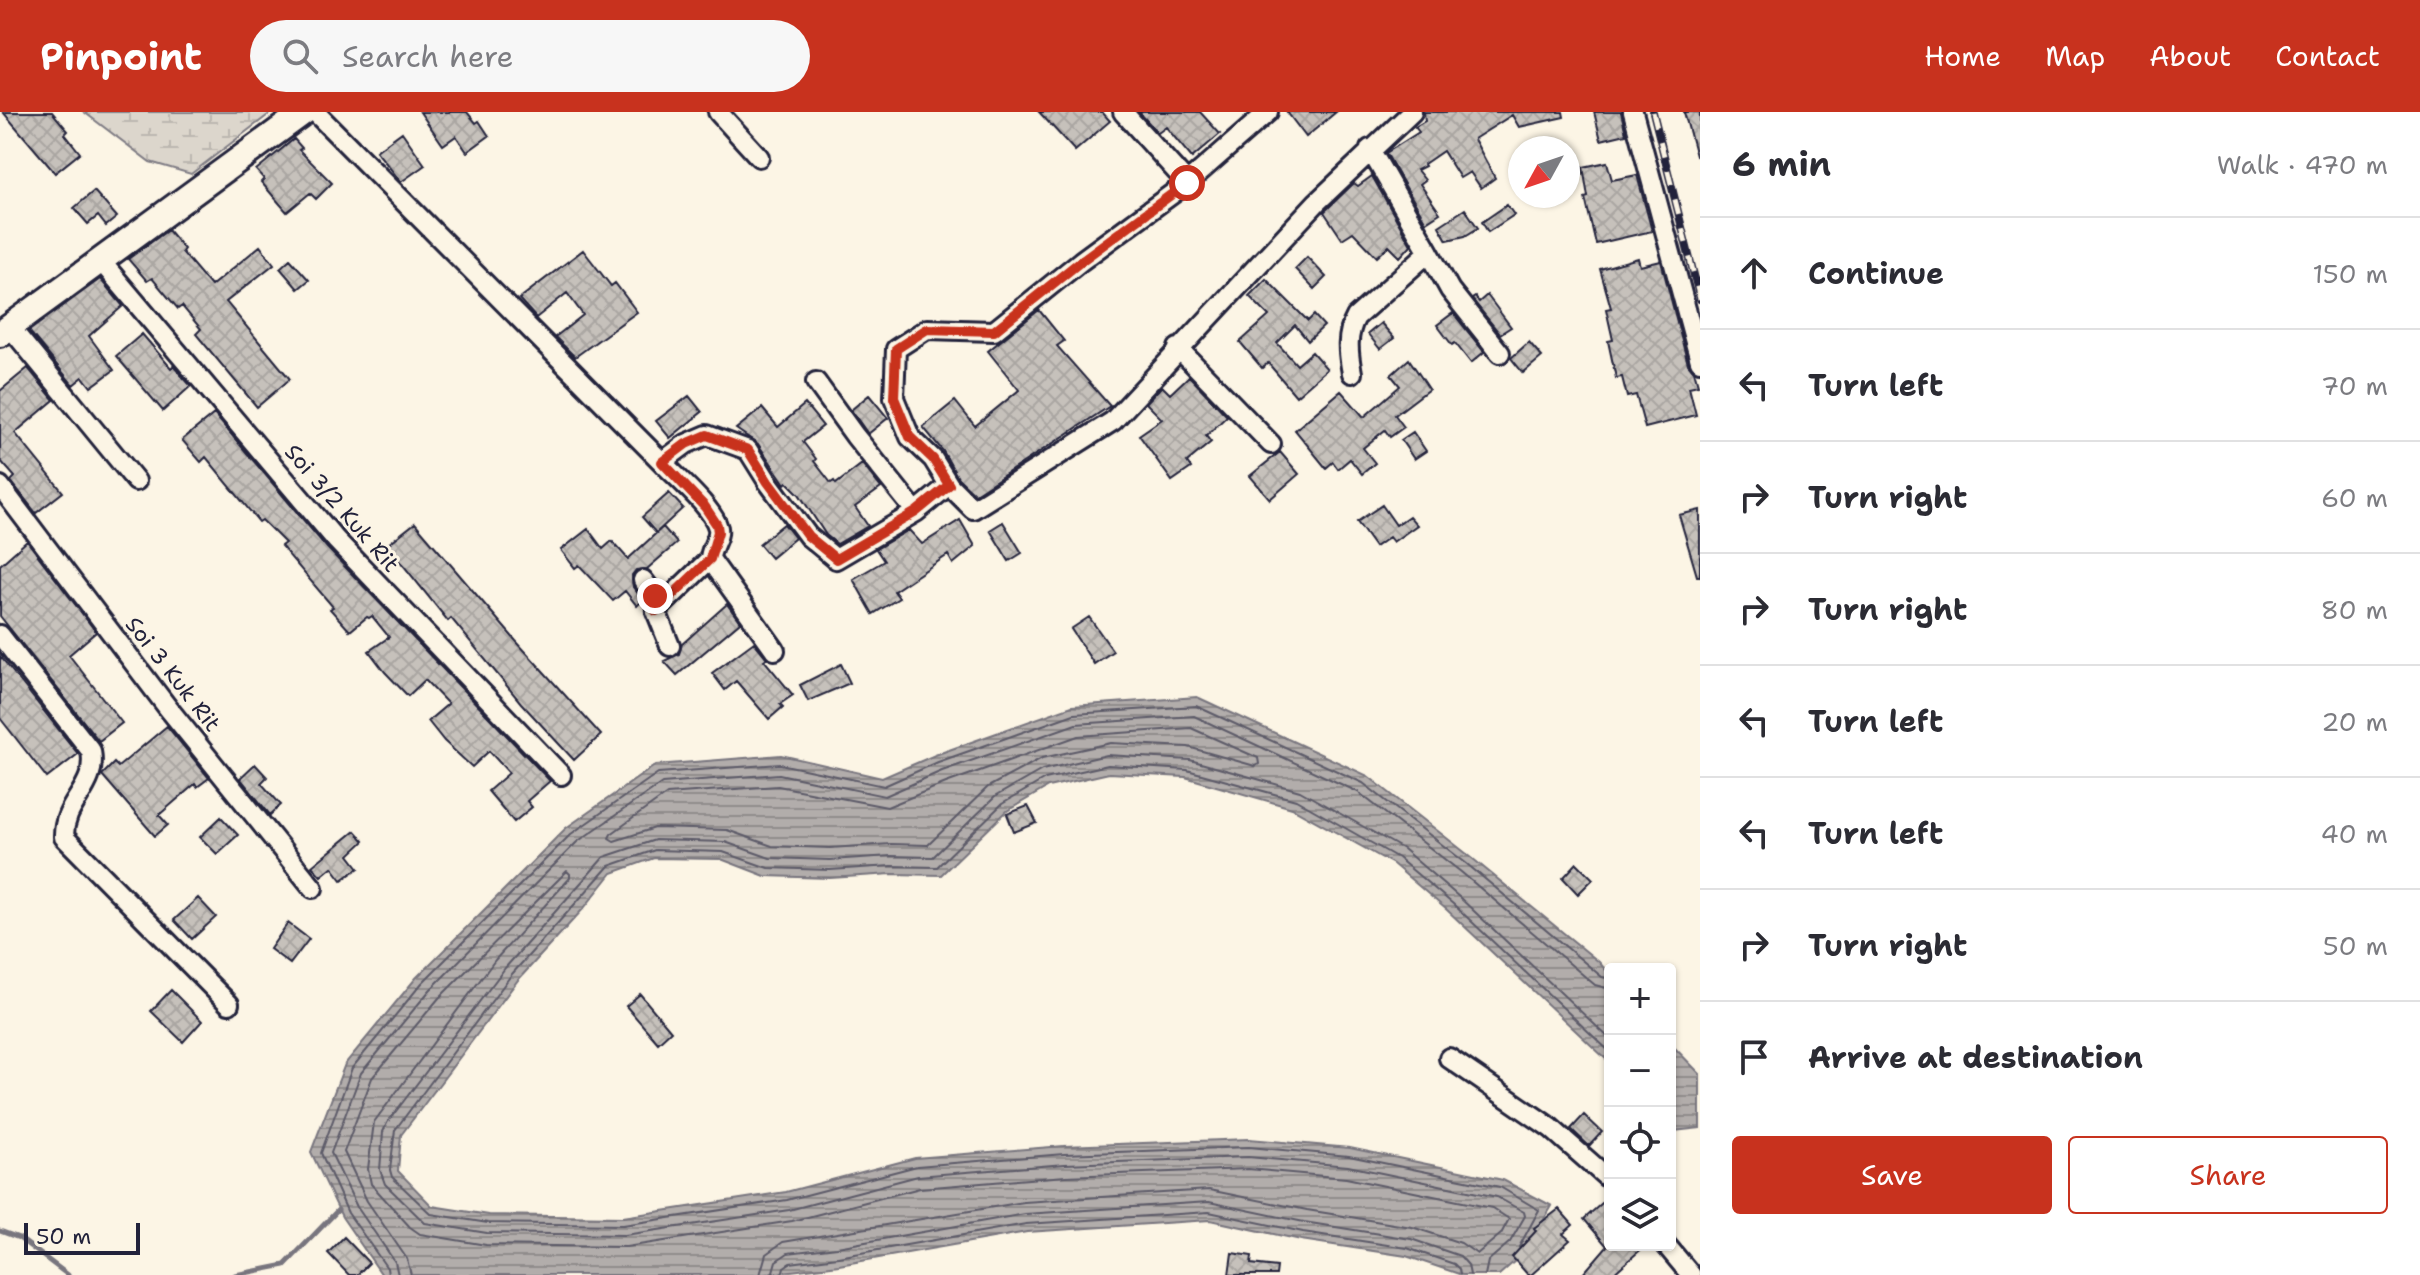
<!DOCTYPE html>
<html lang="en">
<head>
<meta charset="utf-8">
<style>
  :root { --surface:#fff; --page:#f7f7f7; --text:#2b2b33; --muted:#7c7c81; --line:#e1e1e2; --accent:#c8321e }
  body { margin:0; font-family:"Shantell Sans",sans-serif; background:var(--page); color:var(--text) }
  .controls { position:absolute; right:24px; bottom:24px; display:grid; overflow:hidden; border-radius:8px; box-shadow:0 2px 6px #0004 }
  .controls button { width:72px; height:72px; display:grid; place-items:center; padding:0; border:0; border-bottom:2px solid var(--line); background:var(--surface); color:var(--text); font:40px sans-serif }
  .compass { position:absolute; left:1508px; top:24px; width:72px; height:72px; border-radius:50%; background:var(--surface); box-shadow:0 2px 6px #0004; rotate:230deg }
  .scale { position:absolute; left:24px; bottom:20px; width:116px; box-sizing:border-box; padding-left:8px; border:4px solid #22223b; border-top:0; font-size:22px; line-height:28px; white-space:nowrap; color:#22223b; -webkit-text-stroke:6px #fcf5e5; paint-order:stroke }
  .stop { position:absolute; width:24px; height:24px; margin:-18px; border:6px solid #c8321e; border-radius:50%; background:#fff }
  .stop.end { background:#c8321e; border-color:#fff; box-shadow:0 2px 8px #0008 }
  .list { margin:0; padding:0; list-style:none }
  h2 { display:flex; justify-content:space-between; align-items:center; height:104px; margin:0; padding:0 32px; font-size:34px }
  h2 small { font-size:26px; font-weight:400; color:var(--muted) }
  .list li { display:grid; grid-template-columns:52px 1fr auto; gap:24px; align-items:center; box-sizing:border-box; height:112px; padding:0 32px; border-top:2px solid var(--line) }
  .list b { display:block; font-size:30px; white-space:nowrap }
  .list em { font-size:26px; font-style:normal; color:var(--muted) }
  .actions { display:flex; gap:16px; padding:24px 32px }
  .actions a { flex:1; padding:18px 0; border:2px solid var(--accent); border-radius:8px; text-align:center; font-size:28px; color:var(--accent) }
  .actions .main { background:var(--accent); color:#fff }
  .icon { flex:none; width:44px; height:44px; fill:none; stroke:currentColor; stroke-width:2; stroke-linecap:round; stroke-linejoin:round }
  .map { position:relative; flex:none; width:1700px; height:1163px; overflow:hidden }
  header { display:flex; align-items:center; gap:48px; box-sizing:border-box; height:112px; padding:0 40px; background:var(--accent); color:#fff }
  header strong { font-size:38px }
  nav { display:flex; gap:44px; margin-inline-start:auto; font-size:28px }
  .search { width:560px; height:72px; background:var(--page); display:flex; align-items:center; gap:20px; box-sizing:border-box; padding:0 28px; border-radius:44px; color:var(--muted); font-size:30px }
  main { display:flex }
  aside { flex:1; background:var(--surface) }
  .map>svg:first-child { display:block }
</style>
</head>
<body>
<header>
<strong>Pinpoint</strong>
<div class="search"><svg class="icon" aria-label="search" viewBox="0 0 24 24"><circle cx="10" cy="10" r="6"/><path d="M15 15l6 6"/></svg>Search here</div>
<nav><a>Home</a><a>Map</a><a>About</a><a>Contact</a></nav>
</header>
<main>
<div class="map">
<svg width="1700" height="1163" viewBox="0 0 1700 1163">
  <defs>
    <pattern id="wetland-marsh" width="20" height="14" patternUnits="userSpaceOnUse" patternTransform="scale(2)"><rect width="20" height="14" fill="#dcd6cc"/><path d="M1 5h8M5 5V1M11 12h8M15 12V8" fill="none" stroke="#bcb7b0"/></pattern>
    <pattern id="water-rules" width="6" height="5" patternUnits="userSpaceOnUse" patternTransform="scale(2)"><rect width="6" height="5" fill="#b2adab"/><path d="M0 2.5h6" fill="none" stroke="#908c8c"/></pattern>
    <pattern id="building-cross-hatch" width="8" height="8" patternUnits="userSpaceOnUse" patternTransform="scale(2)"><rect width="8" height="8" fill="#c6c1bb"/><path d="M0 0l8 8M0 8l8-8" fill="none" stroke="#aaa6a2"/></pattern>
  </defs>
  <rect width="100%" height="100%" fill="#fcf5e5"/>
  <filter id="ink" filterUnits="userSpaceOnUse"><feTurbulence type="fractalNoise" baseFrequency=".0125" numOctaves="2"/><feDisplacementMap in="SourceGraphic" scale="16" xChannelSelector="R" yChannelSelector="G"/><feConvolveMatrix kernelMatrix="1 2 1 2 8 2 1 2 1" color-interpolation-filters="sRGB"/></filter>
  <g filter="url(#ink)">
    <path fill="url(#wetland-marsh)" stroke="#7f7c84" stroke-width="2" d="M84 0H272L191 62 150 50Z"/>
    <path fill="url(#water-rules)" stroke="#78757e" stroke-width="2" d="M1197 585 1368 664 1472 746 1599 850 1610 863V951L1447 798 1393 752 1292 696 1185 665 1109 661 1048 675 1007 699 941 763 892 762 830 766 765 764 721 747 654 746 612 761 584 796 518 868 401 1023 398 1059 432 1094 489 1103 623 1105 786 1080 915 1046 1064 1034 1249 1027 1350 1036 1503 1068 1552 1094 1524 1141 1499 1163H1462L1406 1144 1301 1128 1210 1108 1027 1120 839 1153 759 1163H382L342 1105 311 1040 345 952 416 866 566 716 656 653 781 643 882 666 935 643 1072 594Z
      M1670 931 1700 962V1016L1674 1019 1670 1015Z"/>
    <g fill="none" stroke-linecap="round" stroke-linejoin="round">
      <path stroke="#5c5a68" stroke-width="2" d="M1191 616 1258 646 1259 652 1255 654 1188 635 1111 631 1042 646 988 675 928 733 891 732 830 736 772 734 727 718 655 716 614 729 609 726 611 722 667 682 778 674 887 695 946 671 1078 624Z
        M1519 1135 1539 1098 1500 1075 1349 1044 1249 1035 1064 1042 917 1054 787 1088 623 1113 488 1111 431 1102 392 1065 390 1058 395 1018 512 862 609 754 655 738 723 740 768 756 830 758 891 754 937 755 1002 692 1045 667 1108 653 1187 658 1296 688 1398 746 1453 792 1610 940
        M388 1163 387 1156 348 1101 321 1041 352 956 422 871 571 722 658 661 780 652 884 674 938 650 1074 602 1196 594 1363 671 1467 752 1602 865 1610 867
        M398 1163 395 1150 357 1095 331 1041 361 961 430 878 577 730 662 671 779 662 885 684 942 659 1076 612 1194 604 1358 680 1461 760 1595 873 1610 877
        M411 1163 407 1147 367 1089 344 1040 372 966 439 886 567 759 570 762V766L495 848 374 1010 368 1057 371 1072 410 1115 420 1122 486 1133 626 1135 792 1109 920 1076 1066 1064 1248 1057 1346 1066 1492 1096 1509 1107 1501 1122 1477 1142 1461 1131 1412 1115 1307 1098 1209 1078 1024 1090 783 1130 766 1142 760 1163
        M772 1163 776 1149 788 1141 837 1135 1025 1102 1209 1090 1304 1110 1411 1127 1460 1144 1468 1153 1470 1163
        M782 1163 784 1155 790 1151 838 1145 1026 1112 1209 1100 1303 1120 1407 1136 1454 1152 1459 1157 1460 1163
        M1485 1163 1488 1149 1510 1130 1525 1104 1524 1100 1497 1085 1348 1054 1248 1045 1065 1052 918 1064 789 1098 625 1123 487 1121 425 1111 385 1072 380 1058 383 1020 387 1011 505 856 604 745 655 728 725 730 770 746 830 748 891 744 933 745 996 684 1042 658 1107 643 1190 648 1300 679 1403 737 1459 785 1610 927"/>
      <path stroke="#78757e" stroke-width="5" d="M0 1119 19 1126 68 1163
        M235 1163 285 1153 338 1098"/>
    </g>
    <path fill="url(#building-cross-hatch)" stroke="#22223b" stroke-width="2" d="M3 0H52L68 19 65 22 80 41 55 61Z
      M420 0H467L476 11 479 9 489 24 467 40 456 24 443 33Z
      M1039 0H1102L1110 9 1075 39Z
      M1139 0H1200L1220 22 1192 46 1166 15 1158 21Z
      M1287 0H1336L1306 25Z
      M1424 0H1563L1564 5 1519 15 1512 3 1474 27 1495 66 1481 76 1470 60 1460 66 1443 39 1424 52 1425 54 1417 58 1425 68 1420 72 1440 101 1426 110 1386 41 1419 20 1415 15 1425 9Z
      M1594 0H1621L1626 22 1601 28Z
      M1684 0H1700V43L1696 44Z
      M402 20 425 53 401 70 376 39Z
      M294 27 302 36 299 38 332 71 316 87 310 81 287 100 261 70 264 67 256 58Z
      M1607 50 1612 68 1637 63 1652 119 1596 132 1585 86 1588 85 1583 55Z
      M1372 64 1411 133 1400 145 1389 134 1377 145 1353 120 1342 127 1324 100 1354 71 1358 74Z
      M94 79 117 105 106 114 98 104 88 112 74 96Z
      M1507 93 1514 103 1488 120 1482 110Z
      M1465 97 1478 116 1465 124 1447 128 1439 114Z
      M168 118 184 137 182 140 211 174 260 134 274 152 226 190 290 267 257 295 196 222 201 217 182 194 178 197 152 166 147 169 128 147Z
      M583 138 611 174 615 171 637 200 575 245 555 225 583 203 567 181 536 206 519 187Z
      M1307 145 1326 165 1314 177 1295 157Z
      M1638 146 1640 154 1661 149 1688 252 1694 259 1698 273 1689 275 1696 303 1645 316 1636 283 1627 285 1622 265 1616 266 1608 229 1613 228 1606 197 1611 196 1600 157Z
      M290 147 309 168 298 177 280 156Z
      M100 167 123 194 89 224 114 258 91 275 83 265 73 273 29 219Z
      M1266 167 1308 209 1314 203 1324 214 1308 229 1295 213 1277 231 1297 253 1312 240 1327 257 1296 284 1268 251 1262 256 1240 230 1269 204 1249 184Z
      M1487 183 1511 215 1500 222 1472 187 1475 185 1479 190Z
      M1039 198 1064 229 1057 234 1110 294 975 382 958 366 943 339 923 315 955 289 975 314 1019 278 988 239Z
      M1453 201 1484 240 1471 251 1455 231 1452 233 1437 213Z
      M1381 211 1394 226 1380 237 1368 222Z
      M142 222 171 256 173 254 191 274 163 299 116 244Z
      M1529 230 1542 245 1523 261 1511 246Z
      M1409 247 1429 277 1395 303 1404 315 1390 325 1385 318 1363 336 1375 351 1362 362 1350 347 1338 357 1333 350 1326 356 1295 318 1341 279 1364 305 1400 274 1391 263Z
      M28 256 54 288 15 321 63 380 36 401 11 369 15 365 0 348V279Z
      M1189 264 1227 304 1206 324 1211 330 1187 350 1191 356 1172 369 1139 323 1162 307 1146 291 1162 274 1170 282Z
      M869 283 888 306 868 322 851 298Z
      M689 284 702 300 670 326 656 309Z
      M805 292 823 314 803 330 816 347 814 349 831 371 834 369 836 372 862 352 881 376 855 395 868 414 837 432 826 423 799 382 787 370 785 372 758 332 736 317 762 296 778 315Z
      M214 302 327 436 550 669 527 689 532 695 514 710 488 679 509 661 489 639 472 655 444 629 428 609 448 592 425 568 408 584 385 560 369 539 389 525 372 504 369 506 367 505 350 519 330 497 333 495 281 434 285 431 262 408 259 410 206 345 201 350 182 328Z
      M1413 320 1426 339 1414 347 1401 328Z
      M1280 340 1299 362 1270 387 1250 364Z
      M669 381 683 396 656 421 642 405Z
      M1382 393 1396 413 1409 404 1417 413 1393 430 1389 425 1375 435 1357 410Z
      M1700 398V464H1697L1679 403Z
      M960 408 975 434 953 452 948 443 894 479 899 486 873 502 853 467 884 449 876 437 909 418 922 432Z
      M1003 410 1022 441 1009 449 990 418Z
      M415 411 516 529 601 623 574 648 521 591 451 506 448 509 387 433Z
      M784 412 795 426 771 446 759 432Z
      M663 415 677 431 647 457 636 458 632 463 633 475 643 488 637 494 625 479 613 489 579 453 575 456 561 438 588 417 603 437 612 429 628 447Z
      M27 429 96 520 69 543 122 611 99 629 0 504V453Z
      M727 492 740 510 677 563 664 549 679 542 682 532Z
      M1089 505 1113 539 1094 552 1071 517Z
      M754 530 767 546 764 548 793 583 780 592 783 595 769 607 736 569 725 578 712 561Z
      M0 544 78 642 47 666 0 606Z
      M841 552 850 571 808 589 800 573Z
      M167 614 209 666 197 675 195 672 159 703 168 713 155 724 102 663 114 651 118 655Z
      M255 652 267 665 261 671 281 693 270 703 240 666Z
      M1028 694 1037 711 1014 720 1007 702Z
      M221 705 238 723 217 742 200 725Z
      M355 719 364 729 349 743 359 756 342 768 332 755 321 764 312 754Z
      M1577 751 1593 767 1578 782 1563 766Z
      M198 786 216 805 192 827 174 808Z
      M288 811 309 827 290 852 270 837Z
      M171 878 202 909 183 930 151 899Z
      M640 882 671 919 658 931 626 894Z
      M1584 1003 1602 1020 1589 1034 1571 1017Z
      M1610 1084V1133H1646L1612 1163H1582L1607 1134 1584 1107Z
      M1559 1097 1573 1113 1563 1122 1570 1128 1531 1163H1528L1512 1145 1536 1119 1534 1116Z
      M344 1125 369 1151 357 1163H349L328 1141Z
      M1232 1141 1252 1144 1251 1152 1277 1155 1276 1163H1229Z"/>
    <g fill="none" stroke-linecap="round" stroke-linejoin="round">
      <g stroke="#22223b" stroke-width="24">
        <path id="street" d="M315 0 662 350 686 332 707 323 748 338 768 370 808 424 836 447 916 400 949 373
          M718 0 759 45
          M1123 0 1187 71
          M1268 0 1187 71 1081 149 994 219 927 217 896 237 894 286 910 325 933 347 949 373 973 397 1113 309 1317 90 1412 0
          M1633 0 1700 249
          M1429 140 1450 178 1500 241
          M100 148 336 428 561 663
          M10 215 136 369
          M1178 236 1271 332
          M1352 261C1348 240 1346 223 1356 205L1429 140 1370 37
          M816 270 855 324 916 400
          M662 350C677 366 713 396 718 416 720 426 710 436 710 447L775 538
          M0 374 168 596 313 776
          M643 468 655 484 656 499
          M0 523 91 639C98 677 63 689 64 725L229 892
          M670 534 656 499 710 447
          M1449 946 1551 1016 1610 1068
          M1666 1133 1691 1163"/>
      </g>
      <g stroke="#22223b" stroke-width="30">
        <path id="secondary" d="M0 222 304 0"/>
      </g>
      <use href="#street" stroke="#fcf5e5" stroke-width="18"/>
      <use href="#secondary" stroke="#fcf5e5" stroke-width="24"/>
      <g stroke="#22223b" stroke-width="8">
        <path id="rail" d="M1653 0 1700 187"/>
      </g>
      <use href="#rail" stroke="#fcf5e5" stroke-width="5" stroke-dasharray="15" stroke-linecap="butt"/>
    </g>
  </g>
  <g fill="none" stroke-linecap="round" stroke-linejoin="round" filter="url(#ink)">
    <path stroke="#c8321e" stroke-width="10" d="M655 484 656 499 710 447 718 420 717 413 705 395 662 350 686 332 707 323 748 338 768 370 808 424 836 447 916 400 949 373 933 347 910 325 894 286 896 237 927 217 994 219 1081 149 1187 71"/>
  </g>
  <g text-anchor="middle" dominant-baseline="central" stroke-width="6" stroke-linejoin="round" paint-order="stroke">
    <g font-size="22" fill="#22223b" stroke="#fcf5e5">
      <text transform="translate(342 396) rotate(49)">Soi 3/2 Kuk Rit</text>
      <text transform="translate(173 562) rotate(52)">Soi 3 Kuk Rit</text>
    </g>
  </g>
</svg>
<div class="controls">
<button>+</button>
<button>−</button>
<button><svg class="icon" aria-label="locate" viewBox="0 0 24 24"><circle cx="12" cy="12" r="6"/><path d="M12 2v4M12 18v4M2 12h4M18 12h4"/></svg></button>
<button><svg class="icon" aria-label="layers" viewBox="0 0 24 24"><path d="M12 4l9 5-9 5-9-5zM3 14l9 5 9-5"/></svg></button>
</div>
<svg class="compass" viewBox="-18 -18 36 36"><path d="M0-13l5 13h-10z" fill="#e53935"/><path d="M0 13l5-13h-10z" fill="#7c7c81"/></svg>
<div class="scale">50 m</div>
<div class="stop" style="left:1187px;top:71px"></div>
<div class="stop end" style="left:655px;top:484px"></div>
</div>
<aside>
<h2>6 min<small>Walk · 470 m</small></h2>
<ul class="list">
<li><svg class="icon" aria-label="ahead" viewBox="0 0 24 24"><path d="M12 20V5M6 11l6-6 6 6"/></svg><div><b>Continue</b></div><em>150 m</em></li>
<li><svg class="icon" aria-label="left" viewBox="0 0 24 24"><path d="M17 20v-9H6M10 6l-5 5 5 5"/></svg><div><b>Turn left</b></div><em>70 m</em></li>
<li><svg class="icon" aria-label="right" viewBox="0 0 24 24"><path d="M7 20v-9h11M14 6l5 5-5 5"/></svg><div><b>Turn right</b></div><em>60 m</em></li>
<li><svg class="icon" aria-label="right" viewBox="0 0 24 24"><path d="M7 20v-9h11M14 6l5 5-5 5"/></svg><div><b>Turn right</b></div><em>80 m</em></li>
<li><svg class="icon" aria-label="left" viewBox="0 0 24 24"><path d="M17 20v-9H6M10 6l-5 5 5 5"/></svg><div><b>Turn left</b></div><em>20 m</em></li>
<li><svg class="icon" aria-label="left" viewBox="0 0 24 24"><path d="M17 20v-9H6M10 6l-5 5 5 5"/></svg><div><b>Turn left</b></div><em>40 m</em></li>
<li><svg class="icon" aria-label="right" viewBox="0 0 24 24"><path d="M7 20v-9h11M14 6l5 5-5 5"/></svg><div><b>Turn right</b></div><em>50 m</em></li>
<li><svg class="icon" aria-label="arrive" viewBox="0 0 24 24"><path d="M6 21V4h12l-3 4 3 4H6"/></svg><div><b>Arrive at destination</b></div></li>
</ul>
<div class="actions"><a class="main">Save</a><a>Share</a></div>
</aside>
</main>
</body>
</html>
